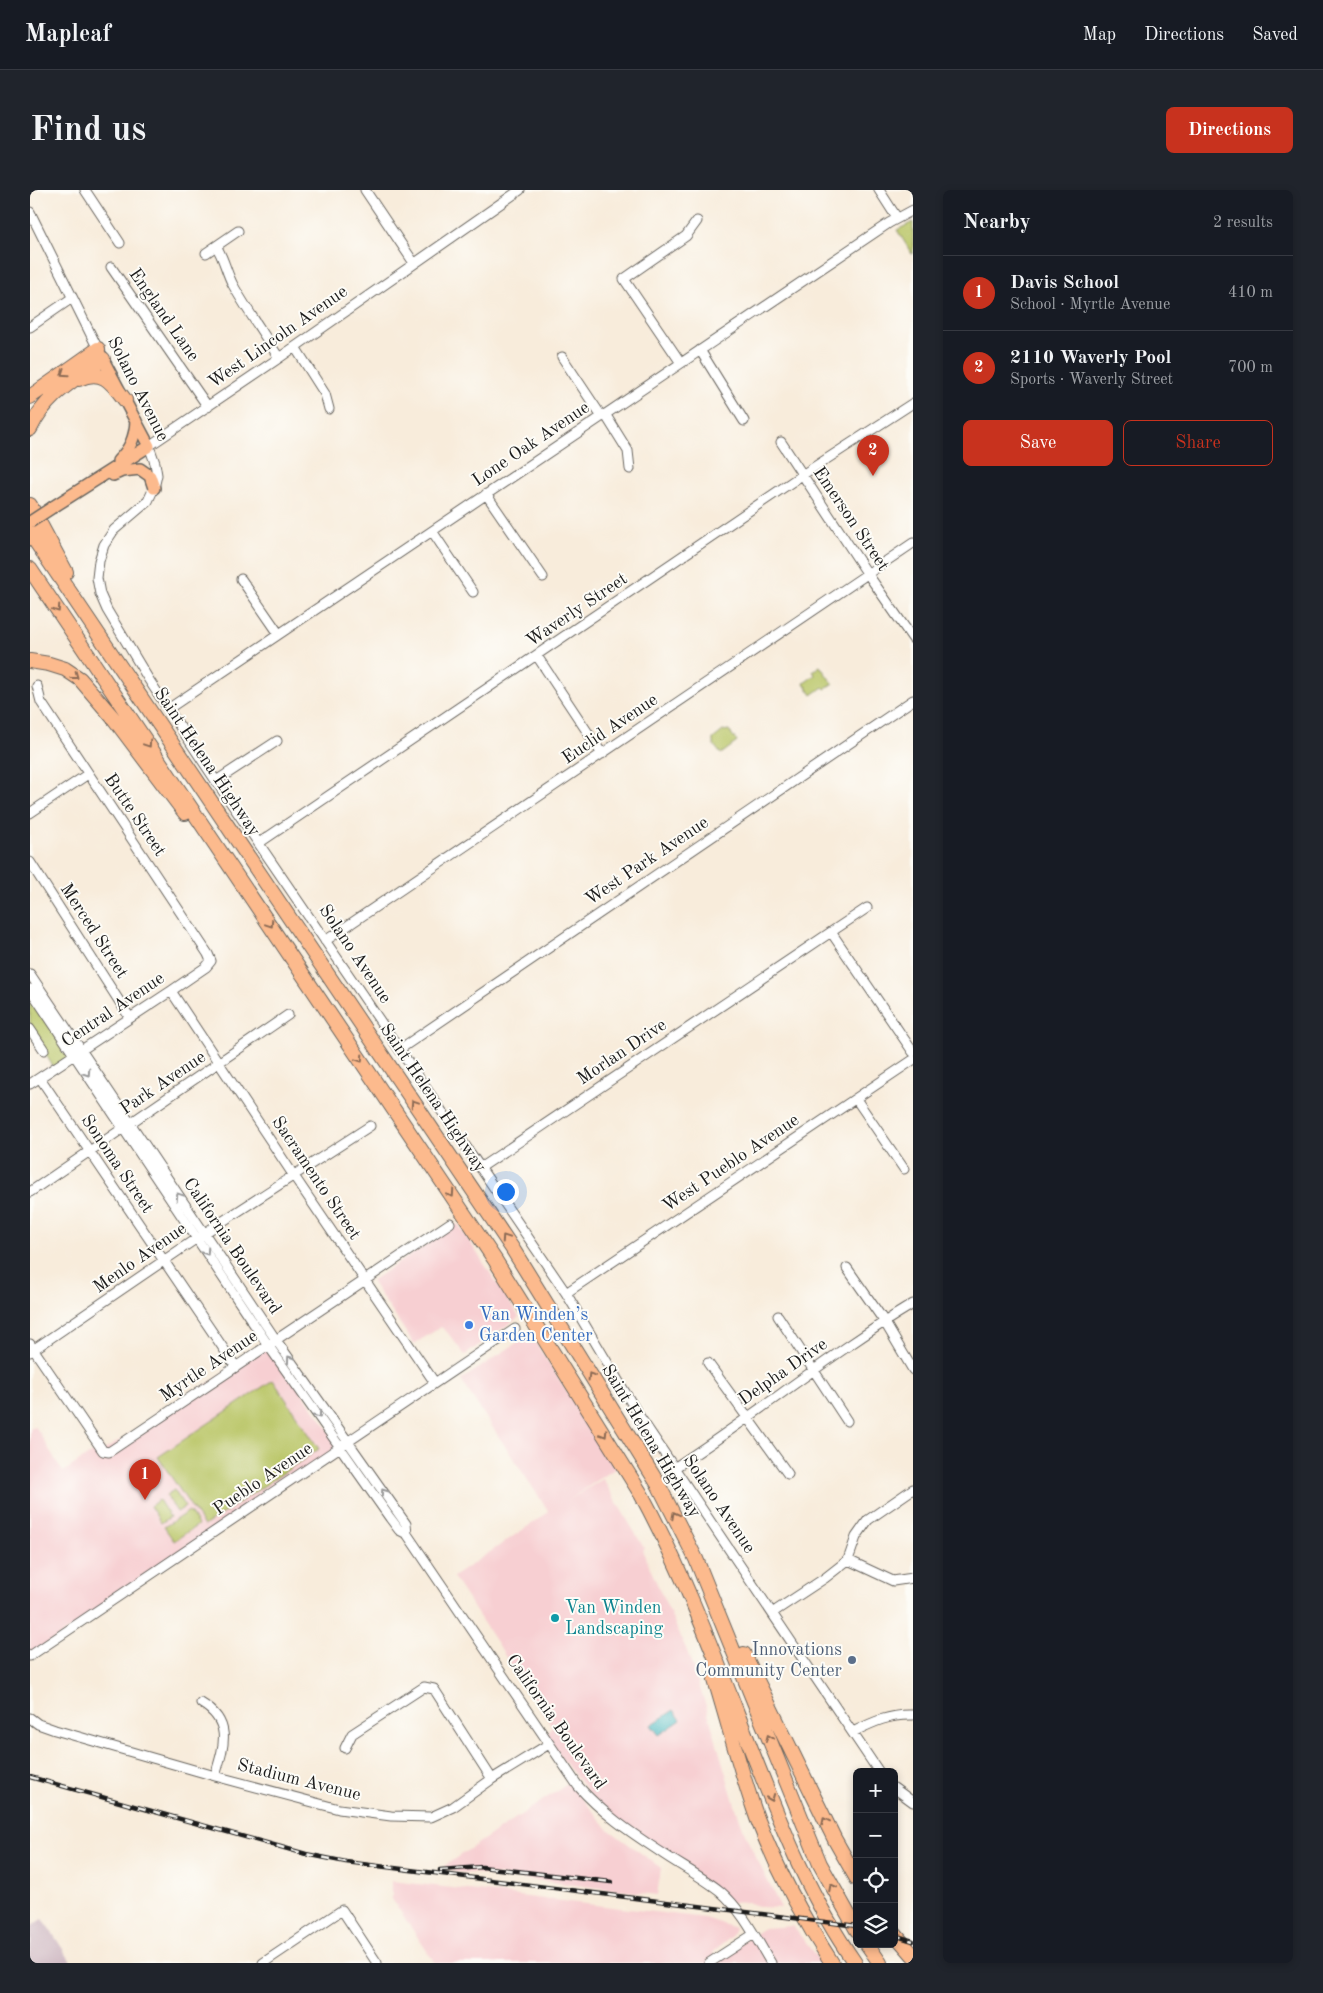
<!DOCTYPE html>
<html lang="en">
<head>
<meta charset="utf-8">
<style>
  :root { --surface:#171b24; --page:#20242c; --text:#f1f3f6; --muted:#9ea1a6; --line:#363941; --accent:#c8321e }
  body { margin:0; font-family:"Old Standard TT",serif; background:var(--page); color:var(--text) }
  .controls { position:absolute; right:15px; bottom:15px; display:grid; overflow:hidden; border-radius:8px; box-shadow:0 2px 8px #0003 }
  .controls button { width:45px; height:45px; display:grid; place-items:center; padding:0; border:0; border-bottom:1px solid var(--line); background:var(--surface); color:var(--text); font:25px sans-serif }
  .you { position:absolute; left:475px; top:1001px; width:18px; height:18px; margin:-12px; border:4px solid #fff; border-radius:50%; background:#1a73e8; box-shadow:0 0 0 8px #1a73e833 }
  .badge { display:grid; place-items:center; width:32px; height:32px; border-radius:50%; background:var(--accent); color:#fff; font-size:16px; font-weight:700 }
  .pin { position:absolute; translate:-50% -41px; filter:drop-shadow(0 1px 2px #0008) }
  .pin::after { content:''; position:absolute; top:26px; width:18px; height:15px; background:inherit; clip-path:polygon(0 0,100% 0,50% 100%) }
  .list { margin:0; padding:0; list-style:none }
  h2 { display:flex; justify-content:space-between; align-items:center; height:65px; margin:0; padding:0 20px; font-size:21px }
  h2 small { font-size:16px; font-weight:400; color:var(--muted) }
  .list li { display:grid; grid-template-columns:32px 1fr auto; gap:15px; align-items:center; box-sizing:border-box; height:75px; padding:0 20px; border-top:1px solid var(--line) }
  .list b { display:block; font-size:19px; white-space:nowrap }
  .list p { margin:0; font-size:16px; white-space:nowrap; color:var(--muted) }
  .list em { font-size:16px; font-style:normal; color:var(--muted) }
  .actions { display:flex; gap:10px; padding:15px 20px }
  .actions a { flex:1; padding:11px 0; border:1px solid var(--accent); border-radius:8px; text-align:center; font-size:18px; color:var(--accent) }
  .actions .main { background:var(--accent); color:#fff }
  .icon { flex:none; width:28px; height:28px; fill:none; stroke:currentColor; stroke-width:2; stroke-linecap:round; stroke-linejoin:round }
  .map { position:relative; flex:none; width:883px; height:1773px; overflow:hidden; border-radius:8px }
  header { display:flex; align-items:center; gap:30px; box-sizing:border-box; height:70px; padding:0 25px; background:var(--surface); border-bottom:1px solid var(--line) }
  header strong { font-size:24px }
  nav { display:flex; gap:28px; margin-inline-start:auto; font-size:18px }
  .intro { display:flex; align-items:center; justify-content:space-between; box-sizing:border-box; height:120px; padding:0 30px }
  h1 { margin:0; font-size:35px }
  .button { padding:12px 22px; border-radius:8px; background:var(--accent); color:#fff; font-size:18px; font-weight:700 }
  main { display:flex; gap:30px; padding:0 30px }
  aside { flex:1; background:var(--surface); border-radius:8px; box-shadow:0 2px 8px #0003 }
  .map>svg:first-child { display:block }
</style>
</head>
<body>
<header>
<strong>Mapleaf</strong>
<nav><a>Map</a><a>Directions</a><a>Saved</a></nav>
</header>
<div class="intro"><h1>Find us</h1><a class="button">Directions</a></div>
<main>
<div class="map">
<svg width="883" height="1773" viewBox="0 0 883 1773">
  <rect width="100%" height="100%" fill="#fdfcf7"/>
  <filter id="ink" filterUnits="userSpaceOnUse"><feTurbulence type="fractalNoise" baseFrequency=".02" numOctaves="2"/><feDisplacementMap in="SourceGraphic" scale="10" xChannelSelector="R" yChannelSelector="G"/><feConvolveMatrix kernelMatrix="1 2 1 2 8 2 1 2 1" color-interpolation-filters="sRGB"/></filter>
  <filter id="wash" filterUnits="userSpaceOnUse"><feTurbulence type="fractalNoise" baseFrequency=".0096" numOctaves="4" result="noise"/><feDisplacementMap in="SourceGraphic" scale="20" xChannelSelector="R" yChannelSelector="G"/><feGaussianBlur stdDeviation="1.12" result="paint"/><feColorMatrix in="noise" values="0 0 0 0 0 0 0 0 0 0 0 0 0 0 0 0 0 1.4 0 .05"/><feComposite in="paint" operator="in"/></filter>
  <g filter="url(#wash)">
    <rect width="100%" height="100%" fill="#f8ecdb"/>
    <path fill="#f7cfd2" d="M428 1034 489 1127 435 1165 417 1142 411 1137 384 1154 341 1091Z
      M500 1144 586 1278 537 1311 573 1289 614 1358 612 1360 657 1461 676 1516 705 1615 717 1649 751 1718 731 1717 717 1712 700 1713 575 1624 515 1547 522 1537 423 1387 519 1322 431 1190Z
      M238 1155 311 1257 0 1466V1239L5 1236 33 1282 71 1257 73 1261Z
      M539 1593 578 1639 631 1678 627 1705 466 1685 426 1682 414 1676Z
      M362 1691 675 1728 705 1738 701 1747 684 1761 682 1770 734 1738 763 1736 791 1773H405L362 1709Z"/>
    <path fill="#d2bdc6" d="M13 1729 42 1773H0V1737Z"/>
    <path fill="#bac667" stroke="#6b7142" d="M883 32V64H882L867 40Z
      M790 476 803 494 795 499 793 497 782 505 774 493 785 485 783 481Z
      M699 540 707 552 691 564 683 554V549L693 541Z
      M0 800 45 865 24 878 0 839Z
      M243 1190 289 1259 174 1336 128 1267Z
      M144 1300 155 1317 147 1322 136 1305Z
      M129 1310 140 1327 131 1333 120 1316Z
      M159 1321 168 1335 144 1351 134 1337Z"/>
    <path fill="#48b7c0" stroke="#326a6e" d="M644 1520 651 1530 629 1545 621 1535Z"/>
  </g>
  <g filter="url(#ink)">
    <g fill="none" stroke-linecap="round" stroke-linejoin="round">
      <g stroke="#69655f" stroke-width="11">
        <path id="minor" d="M55 0 90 53
          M335 0 384 73
          M490 0 249 168 119 256 125 273 127 285 124 298 118 311 84 340 74 355 69 371 67 388 70 404 77 420 119 490 186 591 536 1103 608 1224 849 1582
          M849 0 867 28
          M0 22 68 159
          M186 56C194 68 196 82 203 95 217 120 234 144 249 168
          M176 63 208 41
          M81 77 178 217
          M0 137 42 108
          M265 157 295 204 299 219
          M670 160 714 231
          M532 167 572 227
          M651 173 594 89 656 46 667 31
          M575 224 598 261 600 279
          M751 252 837 383 883 449
          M456 304 513 387
          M402 341 443 402
          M211 389 249 444
          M507 466 572 564
          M138 519 859 33 883 20
          M186 591 247 551
          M0 623 58 584
          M229 653 772 285 883 213
          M0 672 100 828
          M801 742 837 718
          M295 751 883 353
          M0 784 246 1150 376 1334 377 1344
          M0 799 238 1155 360 1328 369 1340 377 1344 548 1596C572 1623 600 1642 629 1661 649 1675 671 1686 690 1701 712 1720 726 1748 741 1773
          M141 801 264 986 405 1193
          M0 839 14 860
          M370 859 883 510
          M10 888 206 1177
          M0 894 141 801 176 777 181 771 178 764 11 512 7 496
          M826 909 874 979
          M450 978 801 742 883 862
          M0 1002 258 825
          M817 1078 854 1131 883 1180
          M536 1103 883 870
          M748 1126 817 1231
          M0 1154 73 1261 79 1262 420 1033
          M0 1162 167 1048 340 936
          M678 1173 758 1284
          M644 1278C725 1226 800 1164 883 1114
          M818 1370 826 1347 838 1330 883 1299
          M742 1423 795 1388 818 1370 863 1391 883 1388
          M0 1466 485 1139
          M171 1513C203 1532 194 1556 185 1586
          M0 1528 8 1534 25 1540 185 1586 309 1619 361 1626 401 1627 423 1617 462 1589 519 1554
          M823 1542C843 1532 860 1524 883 1525
          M315 1558 322 1544 394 1497 404 1499 462 1589
          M864 1598 883 1612
          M233 1773 312 1720 347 1773
          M679 1773 724 1744"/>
      </g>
      <g stroke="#69655f" stroke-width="14">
        <path id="major" d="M88 271C100 259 105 248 106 231
          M83 285 92 281 110 279 120 286 124 298
          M23 317 119 256 69 162"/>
      </g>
      <g stroke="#69655f" stroke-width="16">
        <path id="highway" d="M49 189C73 178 82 193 95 210
          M0 207 68 159
          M0 239C16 205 43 191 73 169
          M0 315 36 382
          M0 343 482 1058 628 1294 666 1369 790 1674 827 1740
          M0 379 465 1070 611 1304C657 1389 690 1480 725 1569 753 1640 781 1710 825 1773
          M0 471 19 474 35 479 50 489 85 530 155 623
          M714 1464 805 1650 827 1689
          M685 1490C699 1536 711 1583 727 1628 747 1679 772 1727 802 1773
          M864 1743 883 1765
          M837 1754 850 1773"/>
      </g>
      <use href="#minor" stroke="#fff" stroke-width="9"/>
      <use href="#major" stroke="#fcba8d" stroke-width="11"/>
      <use href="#highway" stroke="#fcba8d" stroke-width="14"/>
      <g stroke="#1c1c1c" stroke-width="4.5">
        <path id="rail" d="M0 1587 276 1664 316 1672 827 1736
          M410 1680 452 1677 581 1692
          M864 1745 883 1751"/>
      </g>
      <use href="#rail" stroke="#fdfcf7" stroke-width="2.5" stroke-dasharray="8" stroke-linecap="butt"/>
      <g stroke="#69655f" stroke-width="14" stroke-linecap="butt">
        <path id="major-bridge" d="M0 332 23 317"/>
      </g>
      <use href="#major-bridge" stroke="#fcba8d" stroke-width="11"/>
    </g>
    <defs><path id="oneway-chevron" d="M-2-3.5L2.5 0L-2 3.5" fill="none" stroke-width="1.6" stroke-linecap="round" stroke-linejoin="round" transform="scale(1.25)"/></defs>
    <g stroke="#8c6b54">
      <use href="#oneway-chevron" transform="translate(34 183) rotate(145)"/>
      <use href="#oneway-chevron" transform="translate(27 419) rotate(56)"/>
      <use href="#oneway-chevron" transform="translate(45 486) rotate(37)"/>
      <use href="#oneway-chevron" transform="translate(118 554) rotate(56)"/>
      <use href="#oneway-chevron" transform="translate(240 734) rotate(56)"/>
      <use href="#oneway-chevron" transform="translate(330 869) rotate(56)"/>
      <use href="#oneway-chevron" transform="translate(384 913) rotate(-124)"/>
      <use href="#oneway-chevron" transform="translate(421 1004) rotate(56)"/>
      <use href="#oneway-chevron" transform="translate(475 1048) rotate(-124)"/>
      <use href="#oneway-chevron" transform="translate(561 1186) rotate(-122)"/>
      <use href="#oneway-chevron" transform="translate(574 1244) rotate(58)"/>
      <use href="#oneway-chevron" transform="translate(645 1325) rotate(-118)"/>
      <use href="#oneway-chevron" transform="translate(739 1548) rotate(-112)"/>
      <use href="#oneway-chevron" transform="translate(741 1608) rotate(68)"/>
      <use href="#oneway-chevron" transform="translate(795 1631) rotate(-116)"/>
      <use href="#oneway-chevron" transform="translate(802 1697) rotate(-117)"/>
    </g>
    <g stroke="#999">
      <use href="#oneway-chevron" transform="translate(57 883) rotate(57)"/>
      <use href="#oneway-chevron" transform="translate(149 1006) rotate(-124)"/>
      <use href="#oneway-chevron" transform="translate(176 1062) rotate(56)"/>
      <use href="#oneway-chevron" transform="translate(260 1169) rotate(-126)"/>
      <use href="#oneway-chevron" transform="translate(288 1225) rotate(55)"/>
      <use href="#oneway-chevron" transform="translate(354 1302) rotate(-125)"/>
    </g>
  </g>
  <circle fill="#3f7fe0" stroke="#fdfcf7" stroke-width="2" cx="439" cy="1135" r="5"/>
  <circle fill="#0f9aa8" stroke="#fdfcf7" stroke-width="2" cx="525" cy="1428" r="5"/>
  <circle fill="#5c6f8a" stroke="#fdfcf7" stroke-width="2" cx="822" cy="1470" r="5"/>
  <g text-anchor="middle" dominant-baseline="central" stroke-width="4" stroke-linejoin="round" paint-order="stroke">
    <g font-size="18" fill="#1c1c1c" stroke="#fdfcf7">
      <text transform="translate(134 125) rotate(55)">England Lane</text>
      <text transform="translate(248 147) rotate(-35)">West Lincoln Avenue</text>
      <text transform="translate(108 199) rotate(63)">Solano Avenue</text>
      <text transform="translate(501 254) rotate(-34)">Lone Oak Avenue</text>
      <text transform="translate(821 329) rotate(56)">Emerson Street</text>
      <text transform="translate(547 420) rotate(-34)">Waverly Street</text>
      <text transform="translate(580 539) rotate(-34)">Euclid Avenue</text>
      <text transform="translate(177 572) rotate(56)">Saint Helena Highway</text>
      <text transform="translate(105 625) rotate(56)">Butte Street</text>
      <text transform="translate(617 671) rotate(-34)">West Park Avenue</text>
      <text transform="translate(64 741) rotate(57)">Merced Street</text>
      <text transform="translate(325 764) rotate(56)">Solano Avenue</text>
      <text transform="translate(83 820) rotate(-34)">Central Avenue</text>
      <text transform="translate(592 862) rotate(-34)">Morlan Drive</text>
      <text transform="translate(133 893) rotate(-34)">Park Avenue</text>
      <text transform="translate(403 908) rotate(56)">Saint Helena Highway</text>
      <text transform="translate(701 973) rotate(-34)">West Pueblo Avenue</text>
      <text transform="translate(87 974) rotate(56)">Sonoma Street</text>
      <text transform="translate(286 988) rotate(56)">Sacramento Street</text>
      <text transform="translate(202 1056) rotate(56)">California Boulevard</text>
      <text transform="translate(110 1068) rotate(-35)">Menlo Avenue</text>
      <text transform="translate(179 1176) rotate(-34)">Myrtle Avenue</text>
      <text transform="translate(753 1182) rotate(-35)">Delpha Drive</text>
      <text transform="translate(621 1251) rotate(59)">Saint Helena Highway</text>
      <text transform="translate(233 1289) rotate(-34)">Pueblo Avenue</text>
      <text transform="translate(689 1314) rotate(56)">Solano Avenue</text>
      <text transform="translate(526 1532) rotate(55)">California Boulevard</text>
      <text transform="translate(269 1590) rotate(14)">Stadium Avenue</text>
    </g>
    <g font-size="18" fill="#366cbe" stroke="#fdfcf7" text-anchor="start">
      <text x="449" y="1125">Van Winden’s<tspan x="449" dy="21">Garden Center</tspan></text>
    </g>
    <g font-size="18" fill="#0d838f" stroke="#fdfcf7" text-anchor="start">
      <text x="535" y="1418">Van Winden<tspan x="535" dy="21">Landscaping</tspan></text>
    </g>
    <g font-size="18" fill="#4e5e75" stroke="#fdfcf7" text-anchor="end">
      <text x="812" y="1460">Innovations<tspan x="812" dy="21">Community Center</tspan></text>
    </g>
  </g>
</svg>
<div class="controls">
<button>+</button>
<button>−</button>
<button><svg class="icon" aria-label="locate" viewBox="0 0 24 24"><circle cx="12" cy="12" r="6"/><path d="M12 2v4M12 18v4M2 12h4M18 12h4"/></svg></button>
<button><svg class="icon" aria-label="layers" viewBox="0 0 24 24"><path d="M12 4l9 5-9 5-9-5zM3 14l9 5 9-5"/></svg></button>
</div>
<div class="you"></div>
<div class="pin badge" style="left:115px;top:1310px">1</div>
<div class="pin badge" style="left:843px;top:286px">2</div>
</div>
<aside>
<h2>Nearby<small>2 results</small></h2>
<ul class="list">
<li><span class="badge">1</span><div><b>Davis School</b><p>School · Myrtle Avenue</p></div><em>410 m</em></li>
<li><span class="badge">2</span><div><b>2110 Waverly Pool</b><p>Sports · Waverly Street</p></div><em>700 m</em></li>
</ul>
<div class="actions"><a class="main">Save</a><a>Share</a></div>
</aside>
</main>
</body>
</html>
